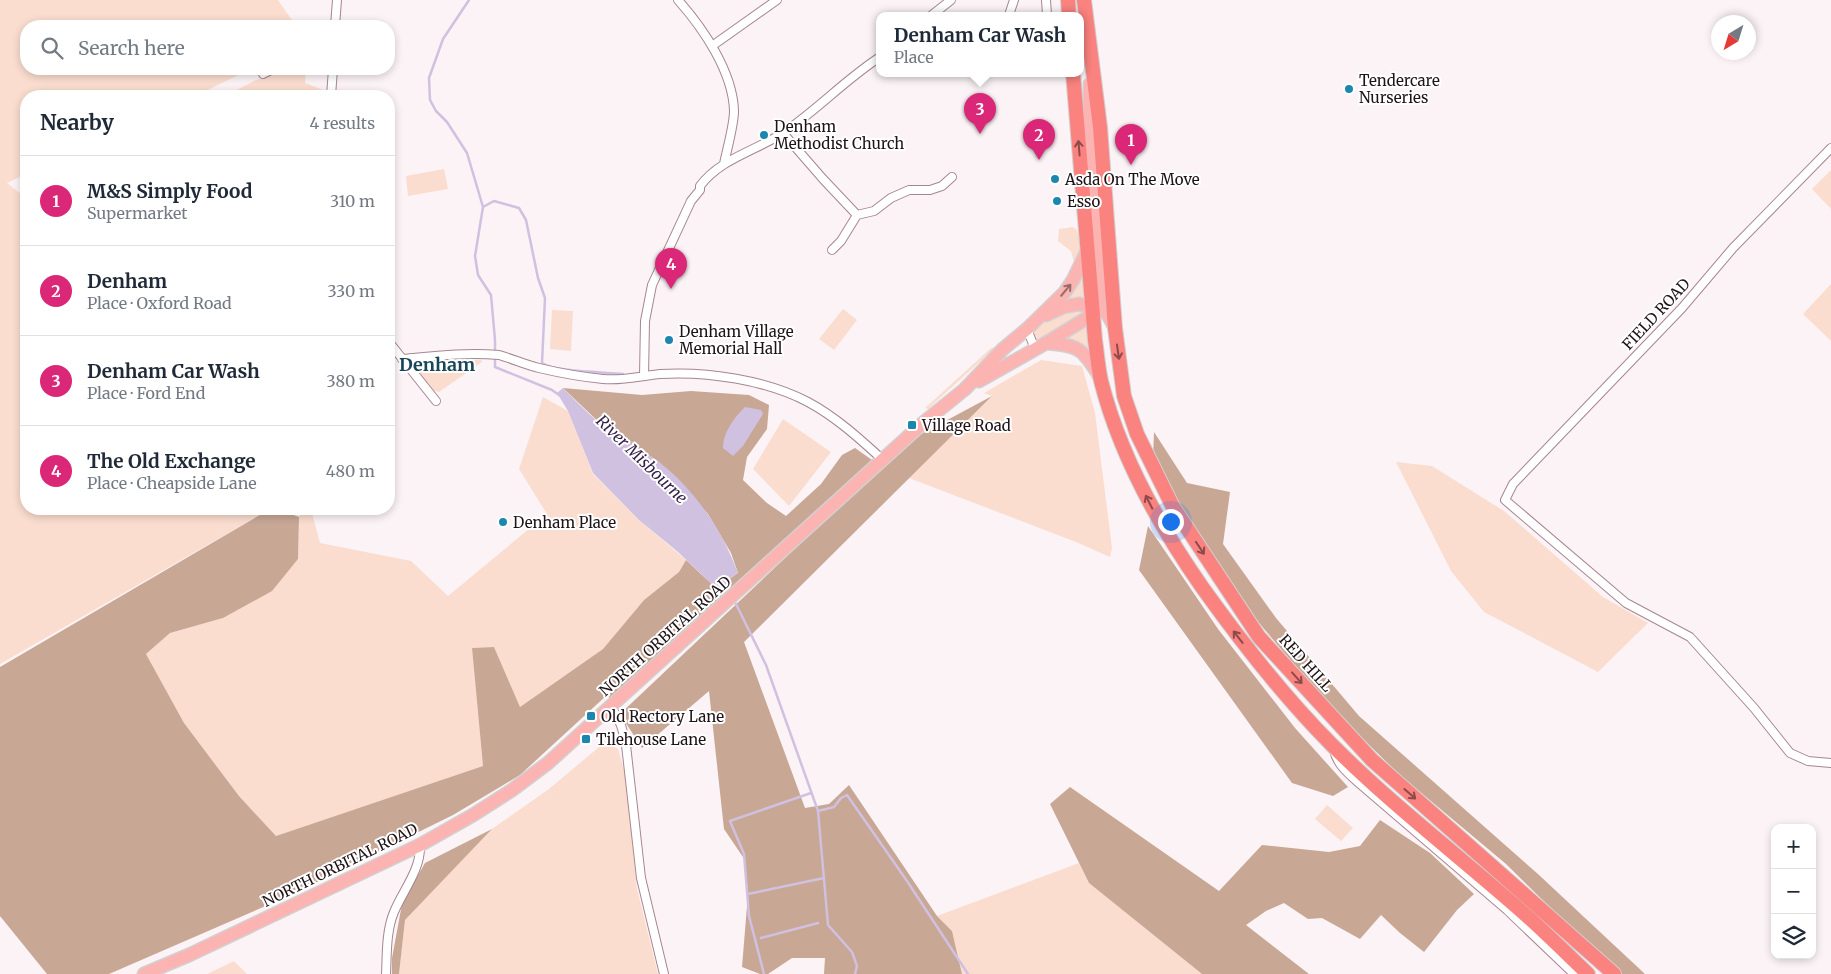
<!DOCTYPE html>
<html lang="en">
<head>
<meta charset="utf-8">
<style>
  :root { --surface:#fff; --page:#f2f2f3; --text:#1f2937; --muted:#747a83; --line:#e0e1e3; --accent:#db2777 }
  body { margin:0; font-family:Merriweather,serif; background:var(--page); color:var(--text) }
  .controls { position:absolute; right:15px; bottom:15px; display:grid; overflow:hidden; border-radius:10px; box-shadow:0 2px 8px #0003 }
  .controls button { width:45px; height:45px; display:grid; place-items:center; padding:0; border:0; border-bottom:1px solid var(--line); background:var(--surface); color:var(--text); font:25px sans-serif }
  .compass { position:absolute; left:1711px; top:15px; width:45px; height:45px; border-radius:50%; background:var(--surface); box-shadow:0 2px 8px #0003; rotate:218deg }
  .you { position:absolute; left:1170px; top:521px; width:18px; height:18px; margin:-12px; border:4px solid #fff; border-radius:50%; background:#1a73e8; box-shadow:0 0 0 8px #1a73e833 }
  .badge { display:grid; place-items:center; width:32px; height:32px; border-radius:50%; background:var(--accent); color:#fff; font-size:16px; font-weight:700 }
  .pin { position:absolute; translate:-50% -41px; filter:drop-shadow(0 1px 2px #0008) }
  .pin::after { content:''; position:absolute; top:26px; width:18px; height:15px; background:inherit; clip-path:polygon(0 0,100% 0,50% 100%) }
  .popup { position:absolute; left:876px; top:12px; width:208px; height:65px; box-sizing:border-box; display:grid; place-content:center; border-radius:10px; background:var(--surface); filter:drop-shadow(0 1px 4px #0005); font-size:16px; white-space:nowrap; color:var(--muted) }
  .popup b { font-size:19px; color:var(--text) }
  .popup::after { content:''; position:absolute; left:50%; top:100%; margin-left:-10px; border:10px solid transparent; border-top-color:var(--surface) }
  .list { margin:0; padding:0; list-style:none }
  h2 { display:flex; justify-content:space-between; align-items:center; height:65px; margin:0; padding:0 20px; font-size:21px }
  h2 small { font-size:16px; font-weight:400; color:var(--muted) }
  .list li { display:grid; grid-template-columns:32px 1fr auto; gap:15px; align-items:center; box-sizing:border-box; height:90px; padding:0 20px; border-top:1px solid var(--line) }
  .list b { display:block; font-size:19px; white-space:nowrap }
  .list p { margin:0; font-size:16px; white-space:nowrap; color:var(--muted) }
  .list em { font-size:16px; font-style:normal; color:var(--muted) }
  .icon { flex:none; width:28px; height:28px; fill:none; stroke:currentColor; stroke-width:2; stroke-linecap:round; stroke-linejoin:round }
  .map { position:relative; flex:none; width:1831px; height:974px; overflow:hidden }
  .search { position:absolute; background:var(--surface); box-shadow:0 2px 8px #0003; left:20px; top:20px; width:375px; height:55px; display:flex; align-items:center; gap:12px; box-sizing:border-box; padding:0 18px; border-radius:20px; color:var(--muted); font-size:19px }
  .panel { position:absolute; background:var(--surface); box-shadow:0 2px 8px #0003; left:20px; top:90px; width:375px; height:425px; border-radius:20px }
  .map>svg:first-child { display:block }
</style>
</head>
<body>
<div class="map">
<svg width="1831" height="974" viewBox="0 0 1831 974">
  <rect width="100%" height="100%" fill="#fbf3f5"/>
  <path fill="#faddcf" d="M0 0H278L296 26H26V69H251L195 96H26V174L7 183 26 198V509H270L0 664Z
    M284 69H306L305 83 326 91V96H225L254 81Z
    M444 169 448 189 408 196 406 176Z
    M1831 170V209L1812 189Z
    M1073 227 1077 230C1081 242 1081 255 1075 266L1071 251 1058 241 1059 229Z
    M1085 270 1088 298 1070 299 1059 303Z
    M1831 284V341L1803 314Z
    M843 309 857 320 834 350 819 339Z
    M1087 309C1072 322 1054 334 1035 340L1033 332 1045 321 1067 310Z
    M552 310 573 311 571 351 550 349Z
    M1090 323 1093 360 1057 341Z
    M996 347 928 409 925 408 991 348Z
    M469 360H481L482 362 439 392 431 390 417 371 418 369 428 363 460 361V365Z
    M1041 360 1082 366 1095 413 1112 548 1110 557 1076 542 909 478 992 396 984 393Z
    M543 397 568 411 593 474 639 520 686 560 679 572 644 600 603 649 520 707 494 647 472 648 483 766 276 836 239 796 184 723 146 654 170 633 223 618 298 559 299 517 304 509H311L320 543 411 561 448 596 547 514 519 469Z
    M783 419 831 452 789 506 753 469Z
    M1396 462 1432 466 1504 511 1603 597 1648 623 1598 672 1484 612 1451 571Z
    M605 742 618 749 626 777 637 889 658 974H399L405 920 492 829 549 789Z
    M1327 805 1353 828 1341 841 1315 819Z
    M1079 863 1089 883 1202 974H962L952 931 937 916Z
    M234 961 247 974H207Z"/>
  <path fill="#c8a795" d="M563 388 642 395 691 391 749 395 769 405 767 429 747 457 743 480 767 503 786 516 821 484 842 455 855 448 872 460 887 452 614 704 607 695 520 775 453 815 291 895 109 974H47L0 916V667L270 509H277L299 517 298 559 272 591 223 618 170 633 146 654 184 723 239 796 276 836 483 766 472 648 494 647 520 707 603 649 644 600 679 572 686 560 716 588 738 573 731 553 708 514 659 462 603 426Z
    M992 396 744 642 805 808 829 804 849 785 937 916 952 931 962 974H824L825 958H792L768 974H760L742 967 748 894 745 860 724 829 709 691 642 748 620 714 910 440Z
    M1154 432 1187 483 1230 492 1223 544 1276 618 1359 716 1539 875 1645 974H1618L1506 864 1401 776 1331 708 1248 610 1192 524 1153 459Z
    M1148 526 1218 629 1295 728 1348 787 1333 796 1292 783 1139 570Z
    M1070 787 1219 891 1262 845 1329 852 1360 846 1380 820 1430 853 1474 894 1457 910 1424 952 1400 933 1381 915 1360 939 1322 918 1308 919 1284 903 1266 911 1246 925 1309 974H1202L1089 883 1050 804Z
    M492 829 405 920 399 974H392V958L402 904 425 863Z"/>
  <path fill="#d0c1e1" d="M563 388C576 401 590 416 605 427 622 439 642 449 659 462 696 491 722 530 738 573L716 588 678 552 639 520 593 473 568 411 557 393Z
    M745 407 761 410 763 414 743 446 733 456 723 448C723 432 734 418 745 407Z"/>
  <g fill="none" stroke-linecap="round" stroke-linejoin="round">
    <path stroke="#d0c1e1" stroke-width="2.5" d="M469 0 443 39 429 78 430 100 436 111 447 122 467 153 483 207 475 256 478 275 491 295 495 340V367L552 390 559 395
      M483 207 494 201 519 208 526 220 538 278 545 298 542 363C554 372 606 372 623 374
      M724 580 730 593
      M734 600 766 665 818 811 828 925 852 952 857 966 855 974
      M818 811 834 807 841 798 847 795 907 881 968 974
      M748 894 824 878
      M761 938 818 923
      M764 974 749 916 744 854 730 821 811 793"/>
    <g stroke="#a78690" stroke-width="10">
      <path id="street" d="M678 0C703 28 733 72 734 111 734 125 727 149 724 164
        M1046 0 1047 15
        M932 15 951 0
        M1009 15 1014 0
        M335 26 337 0
        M712 46 777 0
        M263 74 273 69
        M331 96 333 69
        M783 133 823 179 857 215 874 211 891 198 909 190H930L942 186 952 177
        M1831 148 1733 248 1682 308 1513 484 1505 500 1626 603 1690 637 1754 708 1790 753 1808 761 1831 763
        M832 250 841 241 857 215
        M1027 329 1035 349
        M389 342 436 401
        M402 359C434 356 467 352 499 355 513 359 526 365 539 368 560 373 582 377 603 379 622 381 641 376 660 374 707 371 766 380 808 402 836 417 860 439 883 460
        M644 376 645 321 652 285 691 201 700 190V186C720 159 755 151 783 133 817 110 846 79 880 57
        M611 707C620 719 623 730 626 745L641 878 664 974
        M1334 750C1337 765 1349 774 1360 784L1507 910 1574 974
        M386 974C387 954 386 931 394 912 403 890 421 870 420 845"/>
    </g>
    <g stroke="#d2d0d1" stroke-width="15">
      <path id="primary" d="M1046 315 1063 307 1079 304 1103 310 1108 315 1115 328
        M1046 343C1079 345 1083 349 1100 377
        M979 381 1046 343 1087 318 1103 296 1089 128 1090 84
        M144 974 189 955 420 845 473 815 512 790 548 763 923 423 965 389 1003 349 1027 329 1065 292 1073 280 1088 249"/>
    </g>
    <g stroke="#d2d0d1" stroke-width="16">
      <path id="highway" d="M1068 0 1069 15
        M1084 0 1100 127 1115 328 1124 396 1137 434 1173 507 1259 637 1372 760 1614 974
        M1073 73 1095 340C1097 353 1098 368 1101 381 1120 456 1158 524 1202 587 1242 643 1284 697 1333 746 1394 807 1464 860 1528 917 1549 936 1568 955 1588 974"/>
    </g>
    <use href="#street" stroke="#fff" stroke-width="8"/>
    <use href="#primary" stroke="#fcb4b2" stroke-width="12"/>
    <use href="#highway" stroke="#fa827f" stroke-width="14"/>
  </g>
  <defs><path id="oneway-shaft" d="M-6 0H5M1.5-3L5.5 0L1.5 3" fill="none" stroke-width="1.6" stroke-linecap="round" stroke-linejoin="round" transform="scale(1.25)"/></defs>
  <g stroke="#8c4a4b">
    <use href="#oneway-shaft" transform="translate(1079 148) rotate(-95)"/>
    <use href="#oneway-shaft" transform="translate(1118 352) rotate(82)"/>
    <use href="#oneway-shaft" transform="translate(1149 502) rotate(-117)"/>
    <use href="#oneway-shaft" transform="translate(1200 548) rotate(56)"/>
    <use href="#oneway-shaft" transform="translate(1238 637) rotate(-128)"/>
    <use href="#oneway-shaft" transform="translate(1297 678) rotate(48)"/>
    <use href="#oneway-shaft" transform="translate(1410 794) rotate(41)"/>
  </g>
  <use stroke="#996c6c" href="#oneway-shaft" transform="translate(1066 290) rotate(-50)"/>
  <g fill="#1b87ae" stroke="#fff" stroke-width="2">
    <circle cx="1349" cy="89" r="5"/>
    <circle cx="764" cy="135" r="5"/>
    <circle cx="1055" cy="179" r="5"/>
    <circle cx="1057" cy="201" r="5"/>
    <circle cx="669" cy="340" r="5"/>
    <rect x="907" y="420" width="10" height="10" rx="2.5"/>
    <circle cx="503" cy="522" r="5"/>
    <rect x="586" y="711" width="10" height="10" rx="2.5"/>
    <rect x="581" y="734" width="10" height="10" rx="2.5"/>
  </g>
  <g text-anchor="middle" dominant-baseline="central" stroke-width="4" stroke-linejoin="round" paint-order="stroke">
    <g font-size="15" fill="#1f1317" stroke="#fff" text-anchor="start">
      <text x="1359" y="80">Tendercare<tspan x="1359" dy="17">Nurseries</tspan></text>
      <text x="774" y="126">Denham<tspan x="774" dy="17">Methodist Church</tspan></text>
      <text x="1065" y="179">Asda On The Move</text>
      <text x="1067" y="201">Esso</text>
      <text x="679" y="331">Denham Village<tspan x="679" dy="17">Memorial Hall</tspan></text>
      <text x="922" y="425">Village Road</text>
      <text x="513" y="522">Denham Place</text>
      <text x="601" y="716">Old Rectory Lane</text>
      <text x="596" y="739">Tilehouse Lane</text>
    </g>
    <g font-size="15" fill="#1f1317" stroke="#fff">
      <text transform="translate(1656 314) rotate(-47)">FIELD ROAD</text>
      <text transform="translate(665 636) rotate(-42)">NORTH ORBITAL ROAD</text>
      <text transform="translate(1306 663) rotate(48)">RED HILL</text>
      <text transform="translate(340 865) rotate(-26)">NORTH ORBITAL ROAD</text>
    </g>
    <g font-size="16" font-style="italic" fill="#341f48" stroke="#fff">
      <text transform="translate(642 459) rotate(44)">River Misbourne</text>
    </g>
    <g font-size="18" font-weight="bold" fill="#174659" stroke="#fff">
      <text x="437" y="364">Denham</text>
    </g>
  </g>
</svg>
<div class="controls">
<button>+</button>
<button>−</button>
<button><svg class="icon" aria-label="layers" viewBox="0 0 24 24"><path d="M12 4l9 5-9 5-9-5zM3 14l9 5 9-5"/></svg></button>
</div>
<svg class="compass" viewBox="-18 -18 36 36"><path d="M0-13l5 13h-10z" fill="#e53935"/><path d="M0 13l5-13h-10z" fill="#747a83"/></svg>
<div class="you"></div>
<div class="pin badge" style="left:1131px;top:165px">1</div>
<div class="pin badge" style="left:1039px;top:160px">2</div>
<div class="pin badge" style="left:980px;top:134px">3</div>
<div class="popup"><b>Denham Car Wash</b>Place</div>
<div class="pin badge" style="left:671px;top:289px">4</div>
<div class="search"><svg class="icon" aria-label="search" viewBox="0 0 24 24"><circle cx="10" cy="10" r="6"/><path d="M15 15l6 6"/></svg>Search here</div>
<section class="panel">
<h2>Nearby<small>4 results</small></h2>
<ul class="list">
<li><span class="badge">1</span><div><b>M&amp;S Simply Food</b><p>Supermarket</p></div><em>310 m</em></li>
<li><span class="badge">2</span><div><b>Denham</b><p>Place · Oxford Road</p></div><em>330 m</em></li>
<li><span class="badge">3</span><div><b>Denham Car Wash</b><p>Place · Ford End</p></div><em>380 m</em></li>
<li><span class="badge">4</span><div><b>The Old Exchange</b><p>Place · Cheapside Lane</p></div><em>480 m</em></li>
</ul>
</section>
</div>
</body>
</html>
